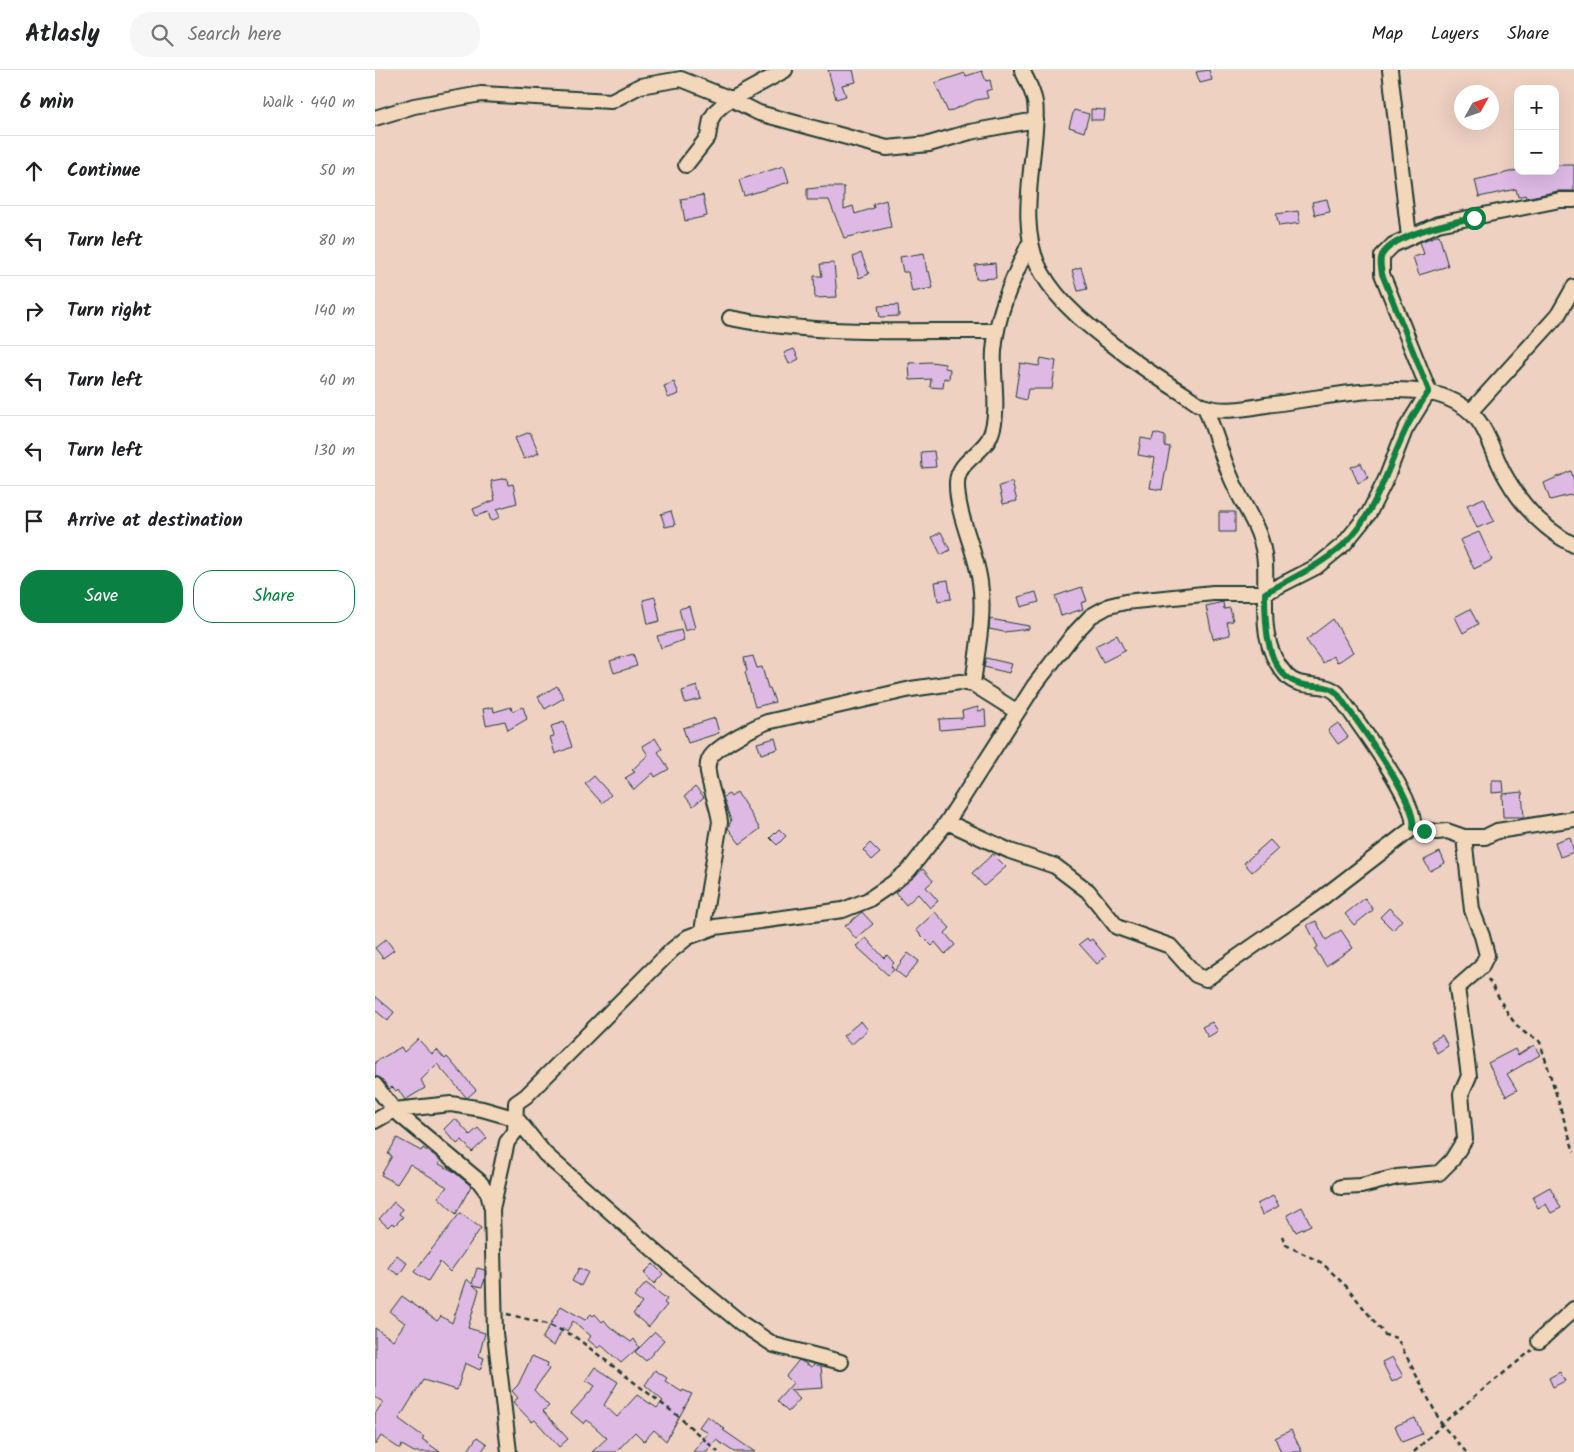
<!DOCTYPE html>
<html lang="en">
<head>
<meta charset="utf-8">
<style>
  :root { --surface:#fff; --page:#f6f6f6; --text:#202124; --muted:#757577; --line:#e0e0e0; --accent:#0b8043 }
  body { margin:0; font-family:Kalam,sans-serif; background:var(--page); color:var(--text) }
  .controls { position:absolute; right:15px; top:15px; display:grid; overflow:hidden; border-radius:10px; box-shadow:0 5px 20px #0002 }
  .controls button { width:45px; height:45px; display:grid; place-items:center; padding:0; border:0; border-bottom:1px solid var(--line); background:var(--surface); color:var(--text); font:25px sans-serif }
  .compass { position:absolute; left:1079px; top:15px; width:45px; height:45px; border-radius:50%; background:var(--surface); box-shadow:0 5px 20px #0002; rotate:50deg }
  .stop { position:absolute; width:15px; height:15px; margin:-11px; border:4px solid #0b8043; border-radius:50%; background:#fff }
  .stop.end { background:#0b8043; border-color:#fff; box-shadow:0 1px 5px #0008 }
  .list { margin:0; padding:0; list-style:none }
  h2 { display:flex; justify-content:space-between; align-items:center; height:65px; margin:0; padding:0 20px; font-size:21px }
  h2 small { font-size:16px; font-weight:400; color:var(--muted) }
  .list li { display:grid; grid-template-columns:32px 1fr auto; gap:15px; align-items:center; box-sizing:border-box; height:70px; padding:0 20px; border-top:1px solid var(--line) }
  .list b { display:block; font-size:19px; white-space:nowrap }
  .list em { font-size:16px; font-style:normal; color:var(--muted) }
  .actions { display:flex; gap:10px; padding:15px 20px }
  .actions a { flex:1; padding:11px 0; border:1px solid var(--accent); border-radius:20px; text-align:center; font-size:18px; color:var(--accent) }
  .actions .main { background:var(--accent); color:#fff }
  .icon { flex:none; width:28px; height:28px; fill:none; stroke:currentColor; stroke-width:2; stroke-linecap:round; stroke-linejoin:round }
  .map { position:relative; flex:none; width:1199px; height:1382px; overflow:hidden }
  header { display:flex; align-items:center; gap:30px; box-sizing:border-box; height:70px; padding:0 25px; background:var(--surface); border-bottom:1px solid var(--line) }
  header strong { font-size:24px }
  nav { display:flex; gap:28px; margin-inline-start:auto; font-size:18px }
  .search { width:350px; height:45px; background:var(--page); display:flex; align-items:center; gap:12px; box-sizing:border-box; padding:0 18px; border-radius:20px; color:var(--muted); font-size:19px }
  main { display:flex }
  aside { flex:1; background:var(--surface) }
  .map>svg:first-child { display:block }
</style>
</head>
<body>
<header>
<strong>Atlasly</strong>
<div class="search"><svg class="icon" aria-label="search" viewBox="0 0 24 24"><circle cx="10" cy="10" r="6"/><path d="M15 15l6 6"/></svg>Search here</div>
<nav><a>Map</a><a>Layers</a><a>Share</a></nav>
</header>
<main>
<aside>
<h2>6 min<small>Walk · 440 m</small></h2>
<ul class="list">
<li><svg class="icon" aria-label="ahead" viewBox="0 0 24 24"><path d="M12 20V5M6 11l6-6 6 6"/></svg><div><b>Continue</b></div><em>50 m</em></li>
<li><svg class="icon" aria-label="left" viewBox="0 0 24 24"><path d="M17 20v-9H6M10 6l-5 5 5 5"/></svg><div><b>Turn left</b></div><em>80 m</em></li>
<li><svg class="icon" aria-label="right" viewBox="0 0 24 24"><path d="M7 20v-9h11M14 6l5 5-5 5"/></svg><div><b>Turn right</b></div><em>140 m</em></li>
<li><svg class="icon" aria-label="left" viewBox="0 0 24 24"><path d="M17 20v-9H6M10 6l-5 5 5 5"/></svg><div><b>Turn left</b></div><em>40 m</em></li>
<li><svg class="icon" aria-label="left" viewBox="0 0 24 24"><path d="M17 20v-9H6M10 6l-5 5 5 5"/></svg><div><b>Turn left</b></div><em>130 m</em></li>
<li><svg class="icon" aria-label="arrive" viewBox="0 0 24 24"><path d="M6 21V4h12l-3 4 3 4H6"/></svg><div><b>Arrive at destination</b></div></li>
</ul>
<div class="actions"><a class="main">Save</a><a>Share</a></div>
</aside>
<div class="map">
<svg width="1199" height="1382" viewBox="0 0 1199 1382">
  <rect width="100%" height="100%" fill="#efd1c2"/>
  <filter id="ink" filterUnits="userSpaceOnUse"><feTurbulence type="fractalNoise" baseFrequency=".02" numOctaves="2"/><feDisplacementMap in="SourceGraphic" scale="10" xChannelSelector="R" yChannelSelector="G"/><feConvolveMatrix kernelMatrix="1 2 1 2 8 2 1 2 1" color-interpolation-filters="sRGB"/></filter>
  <g filter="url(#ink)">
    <path fill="#ddb9e4" stroke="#1f3d34" d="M453 0H478L481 12 467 15 471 26 461 29Z
      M834 0 837 10 825 13 821 2Z
      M607 1 611 11 615 10 617 19 611 21 613 28 601 30 573 42 560 13 590 3 591 6Z
      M716 39 730 40 729 50H716Z
      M699 40 714 44 709 62 694 57Z
      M1180 95H1199V121H1183L1151 128 1150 125 1143 127 1141 119 1104 127 1100 110 1143 100 1180 101Z
      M409 96 414 112 369 126 364 110Z
      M450 117H469V139L478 136 480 144 499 138 498 134 511 130 516 157 469 168 454 130H432V119Z
      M328 125 332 146 310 151 306 129Z
      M952 129 955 142 940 145 937 132Z
      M923 141 925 153 904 156 901 144Z
      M1064 165 1073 196 1044 205 1038 187 1049 184 1045 172Z
      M486 183 494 204 484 208 478 187Z
      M549 183 552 202 554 201 558 218 537 222 533 202H528L525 187Z
      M459 193 462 227 440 228 439 206H447L445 194Z
      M620 193 621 208 601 209 600 195Z
      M706 197 712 219 703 221 697 200Z
      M523 235 524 246 505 247 503 236Z
      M419 279 424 289 414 294 409 283Z
      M666 288 681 291 677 319H653L651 330 640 327 645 293 664 296Z
      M556 292 570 294V298L575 299 574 309 569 308 568 318 555 317 556 309 535 310 534 293Z
      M299 312 304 324 293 328 289 316Z
      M155 362 164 383 149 389 140 368Z
      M779 363 790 366V376L795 377 787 420 775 418 780 388 763 385 766 368 777 370Z
      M559 381 561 397 547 398 546 382Z
      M986 393 993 408 983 413 976 397Z
      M1196 401 1199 410V424L1175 430 1169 413Z
      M132 408 133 415 138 414 142 433 122 439 125 447 116 451 113 442 101 446 98 439 120 430 116 411Z
      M637 412 642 431 628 434 624 416Z
      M1109 428 1119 451 1102 458 1092 435Z
      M296 441 300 455 290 457 286 444Z
      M844 442H860V462H844Z
      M566 462 575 480 566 485 557 467Z
      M1104 462 1117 490 1099 499 1085 470Z
      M573 510 576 529 563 531 560 512Z
      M707 517 712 531 706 533 708 539 686 546 680 526Z
      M661 522 664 532 646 537 643 527Z
      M280 527 285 551 273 554 268 530Z
      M848 532 849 539 855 538 858 551 852 552 855 565 838 569 831 536Z
      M314 536 320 558 310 561 304 539Z
      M1095 539 1103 554 1088 563 1080 547Z
      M615 549 654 556V559L629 562 614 559Z
      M958 549 978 582 965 591 962 592 958 586 948 593 931 570Z
      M306 560 309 570 286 578 282 566Z
      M742 565 750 581 728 592 720 576Z
      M258 584 262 596 239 603 235 591Z
      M378 586 382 598 387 597 393 618H395L400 632 380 637 370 602 372 601 369 588Z
      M611 588 637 594 634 603 609 597Z
      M182 616 189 628 170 639 163 627Z
      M322 616 326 629 310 633 307 621Z
      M118 637 119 642 136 637 137 641 148 637 152 649 133 660 130 651 111 655 108 639Z
      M603 637V641L610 640 611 656 565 660 564 649 588 648 587 641Z
      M340 648 344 663 313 673 308 658Z
      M189 652 197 677 180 684 175 667 179 666 176 656Z
      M963 653 973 667 963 674 953 660Z
      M280 668 287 679 283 682 294 699 280 707 278 703 259 720 250 708 260 702 257 700 273 685 267 676Z
      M400 668 403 679 386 684 382 673Z
      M219 706 236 725 227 733 210 714Z
      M1117 711H1128L1129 722 1117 723Z
      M320 717 329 727 318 736 310 726Z
      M362 722 385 759 365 774 353 758 356 751 348 727 354 724 356 727Z
      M1147 722 1149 747H1128L1127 724Z
      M404 759 411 766 402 775 395 768Z
      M1195 767 1199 782 1185 787 1180 772Z
      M895 770 903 779 877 802 869 793Z
      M495 773 505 783 497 790 488 780Z
      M1065 782 1070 793 1055 801 1049 790Z
      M618 784 631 797 609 816 597 803Z
      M548 799 558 811 551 817 563 831 555 838 543 824 531 835 520 822Z
      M990 828 998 840 979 855 970 844Z
      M1014 838 1027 850 1018 860 1005 847Z
      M487 842 498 854 481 869 470 856Z
      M560 842 575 858 570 863 580 875 570 884 560 872 557 876 541 860Z
      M941 851 951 870 966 860 978 878 951 896 940 879 943 877 932 855Z
      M491 868 509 888 512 885 519 893 516 896 519 900 513 905 481 876Z
      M712 868 714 871 717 869 731 886 722 894 704 874Z
      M11 869 19 880 8 888 0 878Z
      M533 883 544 891 530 908 520 900Z
      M0 926 19 942 13 951 0 940Z
      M486 951 493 960 476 975 468 966Z
      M837 952 843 961 833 967 827 957Z
      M1067 965 1073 976 1062 983 1056 971Z
      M43 969 57 984 62 980 70 989 72 987 101 1020 92 1028 62 994 46 1010 50 1018 30 1030 23 1019 21 1021 17 1017 14 1019 7 1009 0 1006V992L26 977 29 982Z
      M1159 975 1165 985 1132 1004 1142 1020 1131 1026 1113 993 1140 979 1143 985Z
      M80 1048 95 1065 103 1058 112 1068 97 1082 87 1070 82 1074 69 1059Z
      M22 1068 46 1081 48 1078 59 1085 66 1091 64 1094 78 1101 96 1116 81 1144 63 1127 72 1117 35 1094 22 1114 6 1105 17 1086 13 1084Z
      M1175 1117 1186 1138 1176 1143 1171 1134 1163 1138 1157 1127Z
      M898 1126 904 1136 887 1145 882 1134Z
      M19 1132 27 1139 24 1144 28 1147 20 1155 17 1153 13 1157 4 1149Z
      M927 1137 936 1155 921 1162 912 1145Z
      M85 1143 106 1158 75 1202 65 1192 53 1211 39 1202Z
      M22 1185 32 1193 24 1205 13 1198Z
      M278 1194 288 1204 279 1214 269 1203Z
      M102 1198 110 1200V1209L107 1217 98 1215 104 1220 93 1258 110 1263 104 1286 109 1288 105 1300 90 1293 82 1320 48 1310 24 1349 49 1367 47 1369 65 1382H39L27 1375 25 1379 6 1366 0 1375V1344L8 1332 0 1327V1258L18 1270 30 1253 15 1242 27 1226 62 1251 66 1246 77 1253 92 1209 97 1214Z
      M204 1198 213 1202 206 1216 197 1211Z
      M271 1213 292 1229 289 1233 292 1235 274 1257 258 1244 267 1233 259 1227Z
      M186 1236 210 1250 216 1244 218 1246 220 1244 227 1252 229 1250 235 1257 256 1272 259 1269 264 1277 246 1293 226 1275 223 1278 213 1270 216 1266 198 1251 192 1261 188 1258 179 1276 167 1269Z
      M280 1262 289 1270 271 1291 260 1282Z
      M157 1286 173 1293 172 1297 174 1299 159 1320 174 1336 168 1341 193 1369 184 1377 160 1350 157 1352 138 1332 143 1328 137 1321 143 1315Z
      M1017 1287 1028 1306 1017 1312 1007 1292Z
      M424 1290 437 1297 439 1294 446 1296 448 1318 415 1320 425 1329 413 1342 402 1331 418 1313 411 1306Z
      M220 1297 243 1312 229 1335 242 1347 262 1325 282 1338 288 1331 270 1315 280 1300 292 1308 290 1311 307 1322 308 1320 317 1324 291 1371 279 1360 269 1371 260 1362 241 1382H217L232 1368 212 1350 209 1354 196 1343 220 1316 211 1310Z
      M1185 1302 1190 1311 1178 1317 1174 1308Z
      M332 1346 350 1359 348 1360 380 1382H359L341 1370 332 1382H318L333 1363 324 1357Z
      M1040 1348 1047 1364 1027 1372 1020 1356Z
      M916 1360 927 1382H906L900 1368Z
      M102 1367 112 1374 106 1382H92Z"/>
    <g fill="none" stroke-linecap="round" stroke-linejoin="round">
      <g stroke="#1f3d34" stroke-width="18">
        <path id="street" d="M647 0C652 10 658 21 660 32 662 45 660 59 659 71 655 114 645 165 667 203 686 237 721 262 751 285 771 300 791 313 812 326 818 330 824 336 831 337 849 343 873 338 891 335 941 329 1026 309 1072 328 1115 345 1112 376 1132 409 1148 437 1170 460 1199 475
          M1015 0 1034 167
          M0 48 39 36 106 24 236 31 265 16 306 9 356 29 384 43 512 78 554 74 595 62 661 50
          M311 95 333 67 336 49 341 41 350 33 410 0
          M355 248C442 266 532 260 622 261
          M1096 341 1183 245 1199 217
          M598 614C602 580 610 545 605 512 601 480 581 444 582 412 583 390 610 383 616 364 625 341 617 306 619 281 622 242 638 208 654 174
          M572 752 635 781 680 796 713 821 742 857 795 876 821 905 831 909 943 831 1038 758C1044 732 979 648 962 623 947 610 925 621 911 605 882 573 892 531 890 493 888 460 870 440 858 412 847 388 840 362 830 337
          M1038 758 1062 762 1072 761 1089 767H1110L1122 761 1199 749
          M327 861 345 752C343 735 335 719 333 702 332 696 333 689 338 684 349 673 377 658 392 652L536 619 585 612 598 614 641 641
          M0 1015 19 1040 104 1111 113 1123 117 1139 120 1263 134 1382
          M0 1051 19 1040 76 1034 107 1039 142 1049 170 1084 298 1197 366 1253 399 1275 466 1292
          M966 1117 986 1116 1022 1107 1064 1103 1077 1090 1090 1069 1086 1024 1094 1006 1082 918 1106 897 1112 885 1107 866 1097 840 1089 767
          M117 1139 132 1072 140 1062 141 1033 151 1026 297 880 313 867 340 857 468 840 493 830 518 813 534 800 572 752 659 616 698 565 716 546 734 536 750 532 838 523H890L941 497 969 474 994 443 1011 409 1030 360 1054 321 1007 204V186L1018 175 1063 154 1185 130H1199
          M1164 1271 1199 1239"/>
      </g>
      <path stroke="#1f3d34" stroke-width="2.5" stroke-dasharray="5 4" stroke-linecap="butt" d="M1113 909C1124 925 1133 950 1149 962 1154 967 1160 966 1165 972L1199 1082
        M907 1166 911 1175 947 1193 972 1217 1010 1265 1022 1268 1067 1355 1091 1382
        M132 1244 172 1254 199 1266 303 1346 343 1382
        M1039 1382 1077 1345 1157 1280"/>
      <use href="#street" stroke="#f3d7ba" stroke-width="14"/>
    </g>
  </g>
  <g fill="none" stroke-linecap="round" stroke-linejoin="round" filter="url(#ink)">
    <path stroke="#0b8043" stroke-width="6" d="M1049 761 1038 758C1044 732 979 648 962 623 949 612 937 619 922 613 890 602 890 551 890 523 917 508 945 496 968 475 1002 442 1011 401 1030 361 1036 347 1046 334 1054 321L1007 204C1006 197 1004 191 1007 185 1019 164 1077 152 1099 148"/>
  </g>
</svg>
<div class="controls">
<button>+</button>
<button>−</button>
</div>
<svg class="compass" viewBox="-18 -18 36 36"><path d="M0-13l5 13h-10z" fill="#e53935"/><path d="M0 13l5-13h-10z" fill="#757577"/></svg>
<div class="stop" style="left:1099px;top:148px"></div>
<div class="stop end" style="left:1049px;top:761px"></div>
</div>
</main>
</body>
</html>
